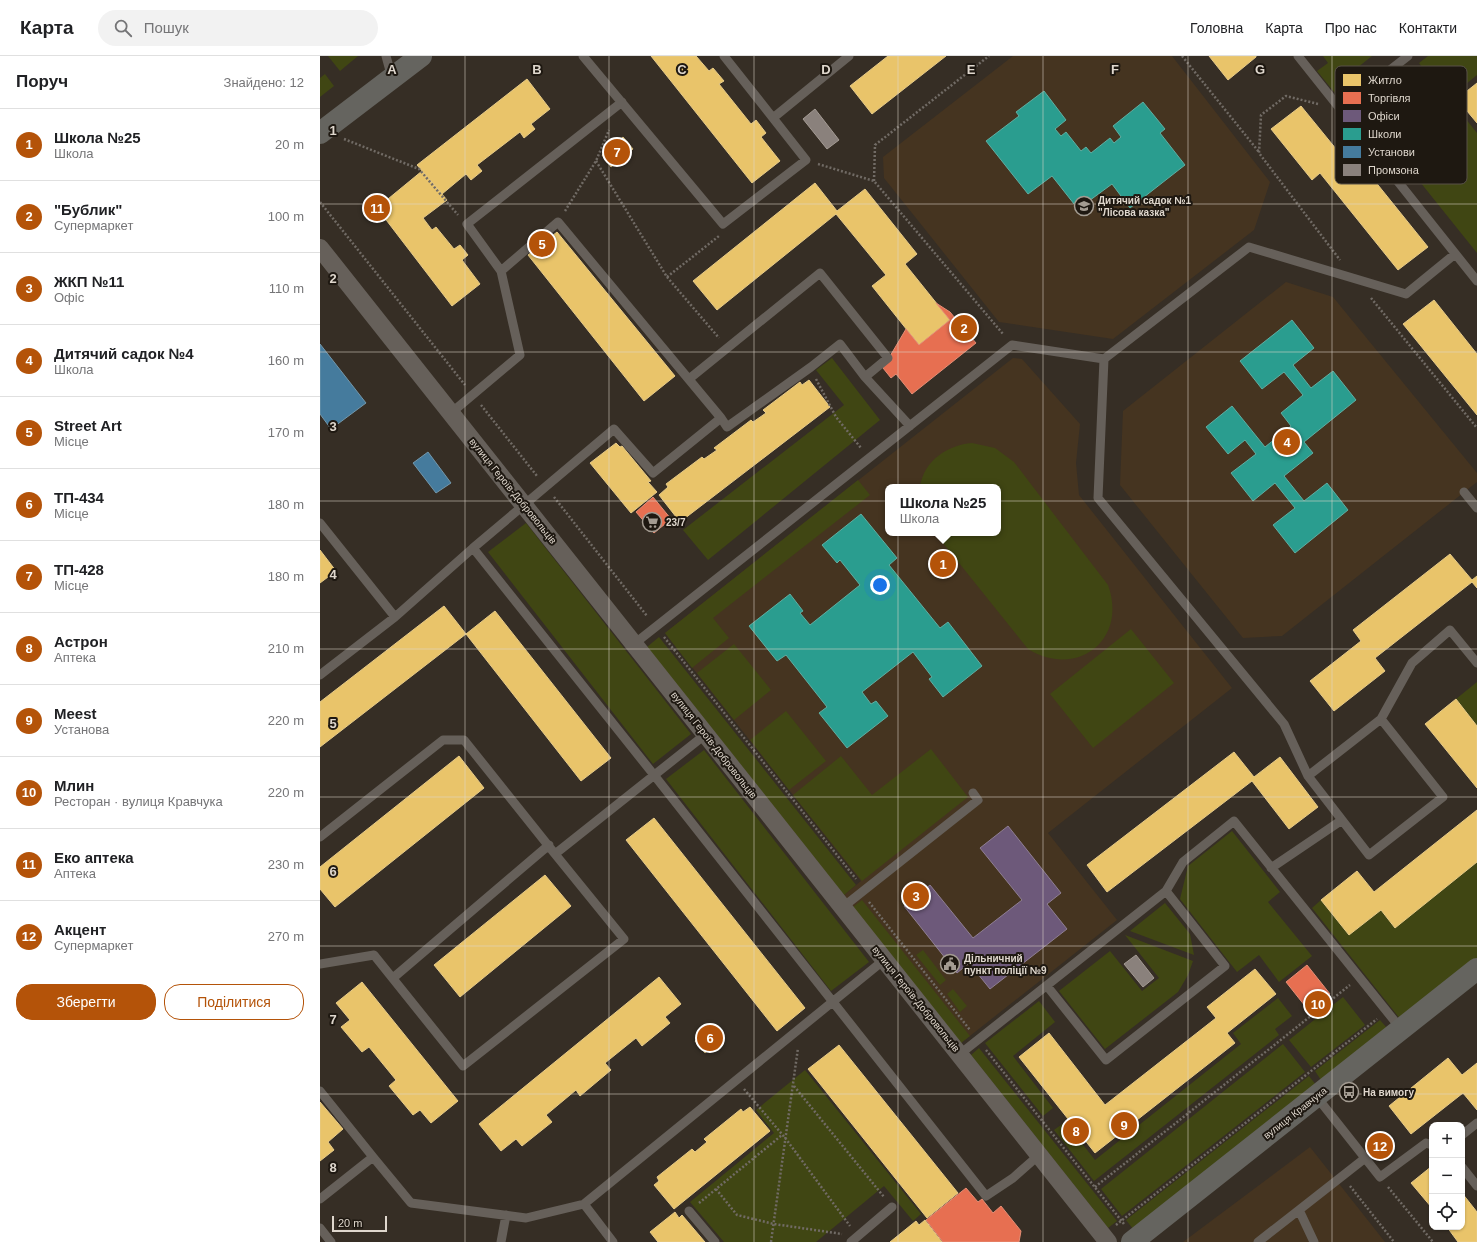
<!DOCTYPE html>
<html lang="uk">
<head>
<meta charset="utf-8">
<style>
  :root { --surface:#fff; --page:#f2f2f2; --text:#202124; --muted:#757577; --line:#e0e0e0; --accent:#b45309 }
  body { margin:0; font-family:Arial,sans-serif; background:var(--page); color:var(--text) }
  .controls { position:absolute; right:12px; bottom:12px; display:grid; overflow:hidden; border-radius:8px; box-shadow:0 1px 3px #0004 }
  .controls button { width:36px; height:36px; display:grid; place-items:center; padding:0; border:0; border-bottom:1px solid var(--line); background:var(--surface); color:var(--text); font:20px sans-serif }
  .scale { position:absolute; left:12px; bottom:10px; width:55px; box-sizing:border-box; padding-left:4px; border:2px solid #dfd7cd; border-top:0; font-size:11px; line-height:14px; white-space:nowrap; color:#dfd7cd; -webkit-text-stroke:3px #1e1811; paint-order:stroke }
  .you { position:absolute; left:560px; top:529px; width:14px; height:14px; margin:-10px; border:3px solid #fff; border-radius:50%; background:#1a73e8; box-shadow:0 0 0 6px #1a73e833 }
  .badge { display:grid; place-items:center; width:26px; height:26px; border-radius:50%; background:var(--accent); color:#fff; font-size:13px; font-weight:700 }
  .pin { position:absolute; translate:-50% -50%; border:2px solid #fff; box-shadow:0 1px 4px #0006 }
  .popup { position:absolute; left:565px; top:428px; width:116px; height:52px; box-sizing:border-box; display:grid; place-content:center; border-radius:8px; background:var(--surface); filter:drop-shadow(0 1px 3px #0005); font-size:13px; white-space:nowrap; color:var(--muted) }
  .popup b { font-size:15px; color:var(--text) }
  .popup::after { content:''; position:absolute; left:50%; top:100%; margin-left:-8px; border:8px solid transparent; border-top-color:var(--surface) }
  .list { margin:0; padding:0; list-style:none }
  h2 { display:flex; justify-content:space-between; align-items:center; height:52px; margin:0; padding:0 16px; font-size:17px }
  h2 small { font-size:13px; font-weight:400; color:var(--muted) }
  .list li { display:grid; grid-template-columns:26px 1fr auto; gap:12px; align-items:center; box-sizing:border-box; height:72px; padding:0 16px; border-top:1px solid var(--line) }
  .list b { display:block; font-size:15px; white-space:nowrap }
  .list p { margin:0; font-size:13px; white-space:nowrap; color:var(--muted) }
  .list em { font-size:13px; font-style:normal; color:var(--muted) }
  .actions { display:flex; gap:8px; padding:12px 16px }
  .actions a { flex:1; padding:9px 0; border:1px solid var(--accent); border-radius:16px; text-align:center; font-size:14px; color:var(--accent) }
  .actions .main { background:var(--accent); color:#fff }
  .icon { flex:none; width:22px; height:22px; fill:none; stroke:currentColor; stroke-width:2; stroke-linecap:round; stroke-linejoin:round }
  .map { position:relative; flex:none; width:1157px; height:1186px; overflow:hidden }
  header { display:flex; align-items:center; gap:24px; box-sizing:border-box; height:56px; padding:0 20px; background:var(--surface); border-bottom:1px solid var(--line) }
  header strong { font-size:19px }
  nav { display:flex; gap:22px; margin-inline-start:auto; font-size:14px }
  .search { width:280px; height:36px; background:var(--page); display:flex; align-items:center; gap:10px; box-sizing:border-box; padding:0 14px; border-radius:22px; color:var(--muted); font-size:15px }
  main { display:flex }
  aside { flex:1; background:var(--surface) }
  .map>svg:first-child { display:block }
</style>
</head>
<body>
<header>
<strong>Карта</strong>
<div class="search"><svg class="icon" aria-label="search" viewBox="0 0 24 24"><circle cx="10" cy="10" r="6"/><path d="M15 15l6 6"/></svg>Пошук</div>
<nav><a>Головна</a><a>Карта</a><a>Про нас</a><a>Контакти</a></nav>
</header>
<main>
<aside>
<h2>Поруч<small>Знайдено: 12</small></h2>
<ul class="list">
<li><span class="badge">1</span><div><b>Школа №25</b><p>Школа</p></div><em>20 m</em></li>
<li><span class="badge">2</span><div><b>&quot;Бублик&quot;</b><p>Супермаркет</p></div><em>100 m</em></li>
<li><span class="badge">3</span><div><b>ЖКП №11</b><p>Офіс</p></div><em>110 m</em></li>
<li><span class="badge">4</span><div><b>Дитячий садок №4</b><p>Школа</p></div><em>160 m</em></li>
<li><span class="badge">5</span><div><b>Street Art</b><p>Місце</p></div><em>170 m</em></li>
<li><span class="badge">6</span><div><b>ТП-434</b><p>Місце</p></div><em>180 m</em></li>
<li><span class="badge">7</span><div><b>ТП-428</b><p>Місце</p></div><em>180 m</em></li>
<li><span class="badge">8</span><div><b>Астрон</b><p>Аптека</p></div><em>210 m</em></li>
<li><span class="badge">9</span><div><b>Meest</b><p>Установа</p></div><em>220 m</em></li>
<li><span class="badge">10</span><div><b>Млин</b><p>Ресторан · вулиця Кравчука</p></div><em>220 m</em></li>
<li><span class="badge">11</span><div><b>Еко аптека</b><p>Аптека</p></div><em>230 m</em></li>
<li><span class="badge">12</span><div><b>Акцент</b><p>Супермаркет</p></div><em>270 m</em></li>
</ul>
<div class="actions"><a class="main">Зберегти</a><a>Поділитися</a></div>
</aside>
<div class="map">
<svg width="1157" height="1186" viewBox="0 0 1157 1186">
  <rect width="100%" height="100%" fill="#362e25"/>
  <path fill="#453420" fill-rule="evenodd" d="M693 0H852L950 126 934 174 793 283 679 266 564 122 563 101Z
    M966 226 1013 241 1157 417V426L962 580 923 582 800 429 803 355Z
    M693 302 702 303 760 368 756 407 759 439 912 632 728 777 797 864 641 987 524 839 541 825 345 577ZM568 431H678V477H568Z
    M990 1091 1065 1186H863Z"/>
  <path fill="#404613" d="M8 0H38L20 15Z
    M1003 0H1052L1037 12 1044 22 1019 42 997 15 1008 7Z
    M1108 0H1157V19L1129 42 1157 77V197L1064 81 1111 43 1097 26 1107 18 1099 7Z
    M5 18 14 30 0 41V22Z
    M512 302 560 364 388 504 363 474 524 349 496 314Z
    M652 387 675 392 694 406 788 529C808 584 757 623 708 593L615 477H678V431H600C604 404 628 389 652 387Z
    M538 424 550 439 393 562 409 582 372 612 345 577Z
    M206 467 371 678 333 708 168 496Z
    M811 573 854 627 773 692 730 638Z
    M339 581 536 829 524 839 327 591Z
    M414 588 451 634 414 664 377 617Z
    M1157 626V670L1136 643Z
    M466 655 506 705 469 734 430 684Z
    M611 693 648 741 542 825 473 739 521 700 552 739Z
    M384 694 549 906 511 935 346 723Z
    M912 775 960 836 948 846 992 900 959 926 939 899 917 916 860 843 868 810Z
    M1157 806V903L1081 964 992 852 1001 844 1029 879 1061 854 1075 871Z
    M542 844 650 980 641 987 533 851Z
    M845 847 870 878 874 899 810 875Z
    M805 879 873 905 868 919 858 936 785 993 739 935 790 895 822 935 839 922Z
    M603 894 626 924 620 929 596 899Z
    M633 933 647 950 640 956 627 938Z
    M1023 941 1045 969 991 1011 969 984Z
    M958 942 972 960 955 973 959 979 774 1125 734 1074 745 1066 775 1104 921 988 913 977Z
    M719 945 735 966 693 1000 733 1052 723 1060 665 987Z
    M1060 964 1067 972 1001 1024 995 1015Z
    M963 988 985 1016 802 1160 781 1133Z
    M659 992 797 1165 788 1172 651 999Z
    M485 1014 601 1158 593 1165 564 1130 496 1186H404L370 1146 454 1077 436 1054Z
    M989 1020 996 1029 813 1173 806 1164Z"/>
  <path fill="#e9c46a" stroke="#e6ca88" d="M331 0H376L389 15 393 12 404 25 399 28 431 68 436 64 446 77 441 81 460 105 432 127Z
    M568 0H626L552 58 530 30Z
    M889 0H936V1L908 24Z
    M207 23 230 53 211 68 215 73 204 82 200 76 157 109 162 115 151 124 146 118 122 138 97 109Z
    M1157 27V67L1137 43Z
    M981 50 1021 99 1029 93 1108 191 1078 214 1000 117 992 124 951 73Z
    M303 81 313 93 291 111 282 99Z
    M102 115 127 144 103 162 112 174 116 171 134 193 140 189 148 199 142 204 160 228 132 250 57 152Z
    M495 127 517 155 545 133 597 198 585 208 630 264 599 289 552 230 566 219 516 158 397 254 373 225Z
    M237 176 355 320 324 345 208 199Z
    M1114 244 1157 298V359L1083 268Z
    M489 324 510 351 360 466 339 439 348 431 346 428 382 401 384 403 397 394 394 392 431 364 433 366 446 357 443 354 480 326 482 329Z
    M296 387 300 391 302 390 331 425 328 426 337 436 311 457 270 407Z
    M0 494 16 515 0 527Z
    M1130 498 1152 524 1157 520V532L1152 526 1055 602 1065 615 1014 655 990 625 1041 585 1033 574Z
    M124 550 146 578 0 691V646Z
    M175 555 291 702 261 725 146 578Z
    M1136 643 1157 670V732L1105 668Z
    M914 696 934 721 960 701 998 751 969 773 932 725 787 836 767 809Z
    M139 700 164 732 15 851 0 833V811Z
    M1157 754V806L1075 872 1061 854 1029 879 1001 844 1037 815 1054 836Z
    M334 762 485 952 457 975 306 784Z
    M225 819 251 850 140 941 114 909Z
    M935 913 956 938 907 977 915 987 775 1097 699 1001 729 977 785 1049 896 962 887 951Z
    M339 921 361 948 345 961 350 967 322 990 316 982 285 1007 291 1014 260 1040 256 1034 226 1059 232 1066 202 1090 196 1083 181 1095 159 1068Z
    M42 926 138 1045 111 1067 100 1054 93 1059 69 1030 76 1024 49 991 42 996 21 971 30 964 16 947Z
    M394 968 404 980 385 997 375 985Z
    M519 989 638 1137 607 1162 488 1013Z
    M1128 1002 1142 1019 1157 1007V1054L1143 1037 1091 1078 1069 1050Z
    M0 1046 23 1073 8 1086 14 1094 0 1105Z
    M430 1051 450 1075 354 1153 334 1129 339 1125 337 1121 372 1093 375 1096 387 1086 384 1083 421 1053 423 1056Z
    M1112 1110V1152L1091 1127Z
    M1142 1137 1157 1156V1186H1138L1127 1171H1142Z
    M355 1156 359 1162 362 1159 385 1186H338L330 1176Z
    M605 1164 622 1186H570L596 1165 599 1169Z"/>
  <path fill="#e76f51" stroke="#e58e76" d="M1089 29 1101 44 1073 66 1062 52Z
    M616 247 630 256 656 287 592 338 576 318 571 322 563 312 586 273 599 289 630 264Z
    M333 441 351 463 334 477 316 456Z
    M987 909 1010 938 989 955 966 926Z
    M1060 1083 1067 1092 1061 1097 1054 1089Z
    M646 1132 658 1146 662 1143 673 1157 681 1150 701 1175 699 1186H623L606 1164Z"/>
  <path fill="#6d597a" stroke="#8f7f93" d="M688 770 741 837 727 848 747 873 670 933 649 907 637 917 584 850 610 829 653 882 702 844 660 792Z"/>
  <path fill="#2a9d8f" stroke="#60aea2" d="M724 35 746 64 735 73 741 80 746 76 761 95 766 91 771 97 790 82 794 87 801 81 793 70 823 46 845 73 840 77 865 109 810 152 792 128 758 153 732 120 708 138 666 85 699 60 696 56Z
    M972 264 994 292 973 309 991 332 1013 315 1036 344 984 386 993 397 964 420 984 445 1007 427 1028 454 975 497 953 469 975 452 955 427 933 445 911 417 936 398 925 384 908 398 886 371 912 350 945 391 971 370 961 357 983 339 964 316 942 333 920 305Z
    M541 458 577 502 569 509 620 572 628 566 662 610 623 641 609 623 612 621 593 596 542 636 551 648 556 645 568 660 527 692 499 657 507 651 466 599 457 605 429 570 470 538 483 555 480 557 490 569 540 529 520 504 517 507 502 489Z"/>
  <path fill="#457b9d" stroke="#7397ab" d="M0 288 46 347 11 373 0 358Z
    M108 396 131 427 116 437 93 407Z"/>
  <path fill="#8a817c" stroke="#a49b94" d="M495 53 519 84 507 93 483 63Z
    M816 899 834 922 823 931 804 908Z"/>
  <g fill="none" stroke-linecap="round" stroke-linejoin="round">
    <path stroke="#716b65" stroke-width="2.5" stroke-dasharray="2 2" stroke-linecap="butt" d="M862 0 939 96
      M998 48 966 40 941 59 939 97 1020 204
      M24 83 99 113 138 159
      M276 105 347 221 399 282
      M498 108 554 125 683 278
      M554 125 555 89 669 0
      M0 146 145 329
      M245 155 276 105 289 74
      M347 221 399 180
      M1051 242 1157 372
      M496 323 516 361 541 392
      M161 349 217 420
      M234 441 327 560
      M344 581 536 823
      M549 846 650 974
      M666 994 804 1168
      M474 1030 564 1141
      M424 1033 466 1083 530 1170
      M1030 1130 1074 1186
      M775 1131 1030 929
      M1068 1131 1113 1186
      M396 1133 417 1159 454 1168 522 1178
      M379 1147 462 1079
      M796 1169 1057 963
      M451 1186 478 992"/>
    <path stroke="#66605a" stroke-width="9" d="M66 0 72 22
      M263 0 403 168 486 104 453 62
      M404 0 453 62 529 0
      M978 0 1157 225
      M1020 53 1088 0
      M181 215 238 166 401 362 333 417 294 373 153 492 334 719 666 1140 693 1122 719 1099
      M784 303 929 191 1086 238 1135 198
      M369 323 500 217 568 302 545 321 590 370
      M131 357 200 299 181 215 147 168 302 46
      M401 362 407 371 491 311 520 288 545 321
      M1144 436 1157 452
      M0 467 75 561
      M314 588 692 289 784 303 778 442 964 668 988 720 1049 799 1123 741 1061 663 988 720
      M0 619 75 561 153 492
      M1061 663 1092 607 1130 574 1157 607
      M0 781 123 684H144L235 798
      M951 812 1022 764
      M523 851 658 744 653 737
      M0 908 54 899 143 1010 304 883 235 798 386 678
      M73 922 229 789
      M727 930 786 1004 905 910 846 835
      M640 998 846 835 863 806 914 765 1081 973
      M0 1035 53 1101 0 1143
      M996 1040 1060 1121 1106 1087 1112 1089
      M1142 1079 1157 1067
      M53 1101 91 1147 206 1162 264 1148 293 1186
      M1142 1111 1157 1130
      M264 1148 564 904
      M979 1154 1044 1103
      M369 1155 395 1186
      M0 1172 11 1186
      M181 1186 186 1159
      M531 1186 572 1151
      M938 1186 979 1154 994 1186"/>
    <path stroke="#66605a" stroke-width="18" d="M0 192 788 1186"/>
    <path stroke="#65645f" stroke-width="22" d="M0 77 101 0
      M812 1186 1157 913"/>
  </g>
  <path fill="none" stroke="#dfd7cd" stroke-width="1" stroke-opacity="0.55" d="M145 0V1186M289 0V1186M434 0V1186M578 0V1186M723 0V1186M868 0V1186M1012 0V1186M0 148H1157M0 296H1157M0 445H1157M0 593H1157M0 741H1157M0 890H1157M0 1038H1157"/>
  <defs>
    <g id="school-ring" transform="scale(1)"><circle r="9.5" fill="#1e1811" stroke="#a49c92" stroke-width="1.5"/><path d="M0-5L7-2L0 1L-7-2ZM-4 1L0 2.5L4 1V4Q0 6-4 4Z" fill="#a49c92"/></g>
    <g id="supermarket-ring" transform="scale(1)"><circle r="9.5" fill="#1e1811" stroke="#a49c92" stroke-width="1.5"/><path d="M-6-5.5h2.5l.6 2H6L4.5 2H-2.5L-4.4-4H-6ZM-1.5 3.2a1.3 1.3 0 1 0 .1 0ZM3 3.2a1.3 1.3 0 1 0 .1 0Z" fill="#a49c92"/></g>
    <g id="civic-ring" transform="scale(1)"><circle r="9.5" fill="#1e1811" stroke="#a49c92" stroke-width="1.5"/><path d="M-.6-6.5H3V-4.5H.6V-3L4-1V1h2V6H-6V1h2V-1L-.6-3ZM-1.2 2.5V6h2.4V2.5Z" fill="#a49c92"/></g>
    <g id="bus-ring" transform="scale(1)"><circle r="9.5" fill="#1e1811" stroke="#a49c92" stroke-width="1.5"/><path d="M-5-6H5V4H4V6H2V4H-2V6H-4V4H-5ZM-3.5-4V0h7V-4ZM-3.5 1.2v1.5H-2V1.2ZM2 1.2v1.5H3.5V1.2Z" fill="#a49c92"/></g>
  </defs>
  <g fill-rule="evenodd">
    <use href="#school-ring" x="764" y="150"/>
    <use href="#supermarket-ring" x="332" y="466"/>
    <use href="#civic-ring" x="630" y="908"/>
    <use href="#bus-ring" x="1029" y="1036"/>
  </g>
  <g text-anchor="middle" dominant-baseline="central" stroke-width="4" stroke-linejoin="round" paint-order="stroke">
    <g font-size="10" font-weight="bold" fill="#dfd7cd" stroke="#1e1811" text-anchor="start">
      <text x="778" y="144">Дитячий садок №1<tspan x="778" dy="12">"Лісова казка"</tspan></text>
      <text x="346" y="466">23/7</text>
      <text x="644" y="902">Дільничний<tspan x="644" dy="12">пункт поліції №9</tspan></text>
      <text x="1043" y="1036">На вимогу</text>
    </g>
    <g font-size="10" fill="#dfd7cd" stroke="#1e1811">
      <text transform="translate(193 435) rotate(51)">вулиця Героїв-Добровольців</text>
      <text transform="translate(394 689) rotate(52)">вулиця Героїв-Добровольців</text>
      <text transform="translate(596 943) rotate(51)">вулиця Героїв-Добровольців</text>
      <text transform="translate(975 1057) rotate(-38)">вулиця Кравчука</text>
    </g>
  </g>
  <rect x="1015" y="10" width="132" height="118" rx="6" fill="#1e1811" stroke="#585149" stroke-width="1"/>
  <rect x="1023" y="18" width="18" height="12" fill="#e9c46a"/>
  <rect x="1023" y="36" width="18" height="12" fill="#e76f51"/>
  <rect x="1023" y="54" width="18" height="12" fill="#6d597a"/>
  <rect x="1023" y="72" width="18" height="12" fill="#2a9d8f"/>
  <rect x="1023" y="90" width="18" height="12" fill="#457b9d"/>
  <rect x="1023" y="108" width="18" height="12" fill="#8a817c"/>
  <g font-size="11" fill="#dfd7cd">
    <text x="1048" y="28">Житло</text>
    <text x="1048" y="46">Торгівля</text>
    <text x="1048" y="64">Офіси</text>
    <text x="1048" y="82">Школи</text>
    <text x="1048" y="100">Установи</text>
    <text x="1048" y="118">Промзона</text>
  </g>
  <g font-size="13" text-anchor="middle" font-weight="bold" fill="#dfd7cd" stroke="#1e1811" stroke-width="4" stroke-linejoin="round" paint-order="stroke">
    <text x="72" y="18">A</text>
    <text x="217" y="18">B</text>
    <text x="362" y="18">C</text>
    <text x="506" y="18">D</text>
    <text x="651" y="18">E</text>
    <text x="795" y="18">F</text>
    <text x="940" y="18">G</text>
    <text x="13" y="79">1</text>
    <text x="13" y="227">2</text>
    <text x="13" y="375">3</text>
    <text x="13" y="523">4</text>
    <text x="13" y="672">5</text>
    <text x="13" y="820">6</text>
    <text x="13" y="968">7</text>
    <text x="13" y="1116">8</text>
  </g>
</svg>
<div class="controls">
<button>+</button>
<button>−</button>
<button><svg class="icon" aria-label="locate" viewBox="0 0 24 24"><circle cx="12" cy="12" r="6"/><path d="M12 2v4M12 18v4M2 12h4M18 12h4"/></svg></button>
</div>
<div class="scale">20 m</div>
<div class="you"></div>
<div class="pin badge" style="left:623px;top:508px">1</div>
<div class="popup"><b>Школа №25</b>Школа</div>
<div class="pin badge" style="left:644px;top:272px">2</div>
<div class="pin badge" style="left:596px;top:840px">3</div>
<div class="pin badge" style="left:967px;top:386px">4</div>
<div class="pin badge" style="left:222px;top:188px">5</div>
<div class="pin badge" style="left:390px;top:982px">6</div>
<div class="pin badge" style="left:297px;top:96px">7</div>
<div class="pin badge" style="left:756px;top:1075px">8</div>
<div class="pin badge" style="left:804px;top:1069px">9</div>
<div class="pin badge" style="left:998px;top:948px">10</div>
<div class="pin badge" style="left:57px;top:152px">11</div>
<div class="pin badge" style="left:1060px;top:1090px">12</div>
</div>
</main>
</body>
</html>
